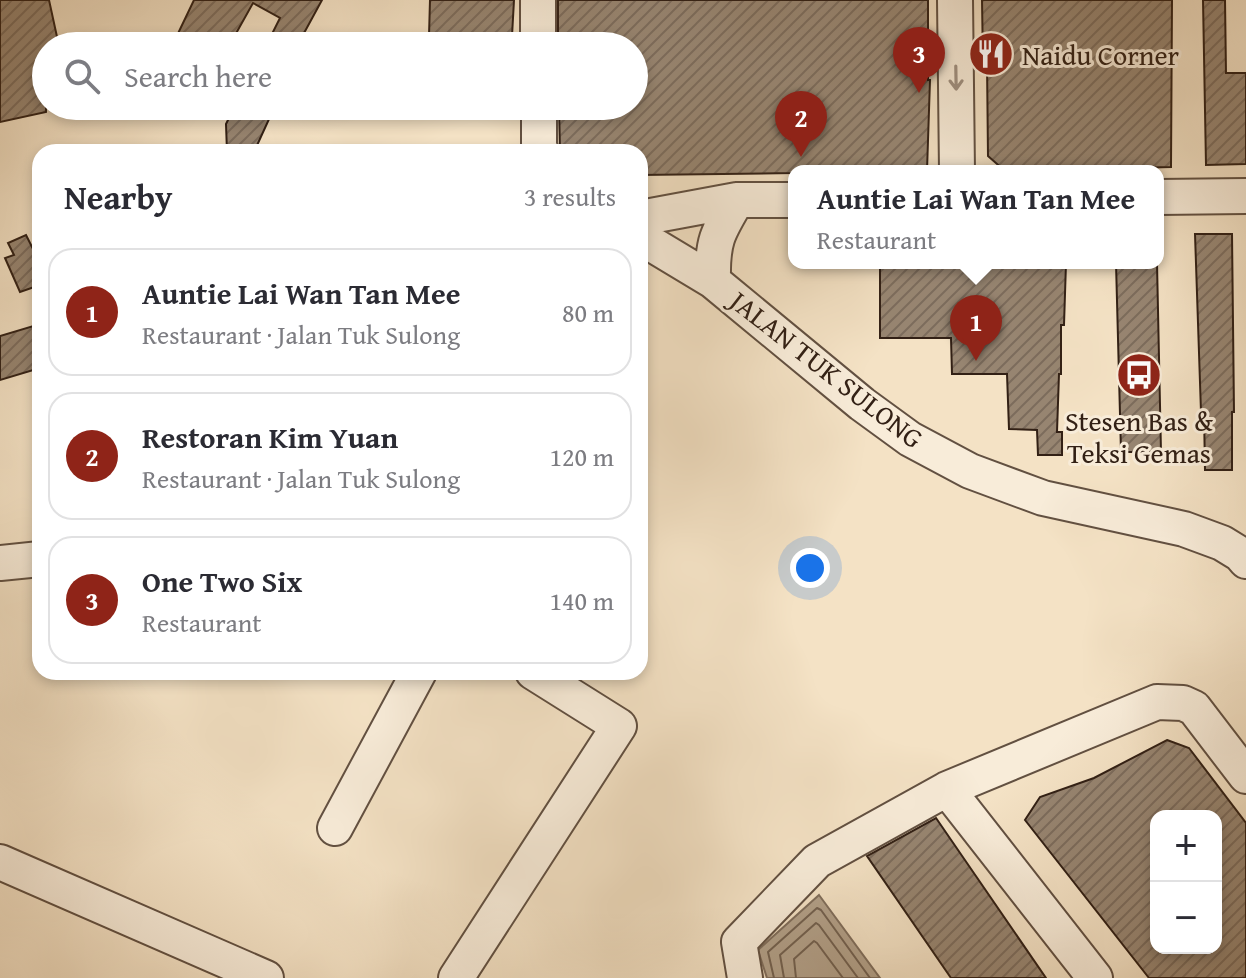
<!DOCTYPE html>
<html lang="en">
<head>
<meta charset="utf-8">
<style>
  :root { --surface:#fff; --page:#f7f7f7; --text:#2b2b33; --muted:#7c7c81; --line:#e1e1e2; --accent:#8f2418 }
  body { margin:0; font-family:"Gentium Book Plus",serif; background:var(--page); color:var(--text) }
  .controls { position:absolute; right:24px; bottom:24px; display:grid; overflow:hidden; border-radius:16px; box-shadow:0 4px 12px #0003 }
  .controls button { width:72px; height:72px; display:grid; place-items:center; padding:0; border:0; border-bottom:2px solid var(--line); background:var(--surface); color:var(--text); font:40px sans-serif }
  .you { position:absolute; left:810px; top:568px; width:28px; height:28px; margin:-20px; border:6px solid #fff; border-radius:50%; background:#1a73e8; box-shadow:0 0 0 12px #1a73e833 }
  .badge { display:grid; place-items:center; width:52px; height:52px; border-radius:50%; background:var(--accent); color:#fff; font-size:26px; font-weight:700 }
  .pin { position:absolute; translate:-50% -66px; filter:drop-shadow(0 2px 4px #0008) }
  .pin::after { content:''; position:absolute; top:42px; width:28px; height:24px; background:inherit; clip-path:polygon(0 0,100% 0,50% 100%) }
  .popup { position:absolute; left:788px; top:165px; width:376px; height:104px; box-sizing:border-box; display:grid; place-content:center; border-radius:16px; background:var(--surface); filter:drop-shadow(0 2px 6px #0005); font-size:26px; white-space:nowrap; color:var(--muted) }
  .popup b { font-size:30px; color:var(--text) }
  .popup::after { content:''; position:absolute; left:50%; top:100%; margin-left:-16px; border:16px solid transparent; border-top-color:var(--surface) }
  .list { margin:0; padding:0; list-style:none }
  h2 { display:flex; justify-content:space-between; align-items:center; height:104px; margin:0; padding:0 32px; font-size:34px }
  h2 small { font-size:26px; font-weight:400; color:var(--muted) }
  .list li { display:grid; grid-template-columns:52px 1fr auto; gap:24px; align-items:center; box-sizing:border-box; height:128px; margin:0 16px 16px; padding:0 16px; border:2px solid var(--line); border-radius:24px }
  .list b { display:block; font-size:30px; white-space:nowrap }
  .list p { margin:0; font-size:26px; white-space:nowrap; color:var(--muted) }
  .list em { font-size:26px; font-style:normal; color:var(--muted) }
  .icon { flex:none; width:44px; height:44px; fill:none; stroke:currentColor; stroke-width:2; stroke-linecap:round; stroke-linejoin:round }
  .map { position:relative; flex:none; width:1246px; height:978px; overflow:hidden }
  .search { position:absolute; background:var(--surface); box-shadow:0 4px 12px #0003; left:32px; top:32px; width:616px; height:88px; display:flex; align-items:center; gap:20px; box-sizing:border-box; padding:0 28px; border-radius:44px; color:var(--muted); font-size:30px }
  .panel { position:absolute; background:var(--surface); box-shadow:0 4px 12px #0003; left:32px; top:144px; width:616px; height:536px; border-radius:24px }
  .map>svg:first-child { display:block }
</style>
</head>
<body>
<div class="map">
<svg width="1246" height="978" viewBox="0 0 1246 978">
  <defs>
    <pattern id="building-hatch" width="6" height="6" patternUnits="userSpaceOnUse" patternTransform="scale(2)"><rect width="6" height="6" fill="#978571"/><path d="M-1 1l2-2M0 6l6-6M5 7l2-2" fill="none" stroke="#7c6c5c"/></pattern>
  </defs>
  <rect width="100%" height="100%" fill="#f4e2c5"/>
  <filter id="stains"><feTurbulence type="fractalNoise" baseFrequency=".0025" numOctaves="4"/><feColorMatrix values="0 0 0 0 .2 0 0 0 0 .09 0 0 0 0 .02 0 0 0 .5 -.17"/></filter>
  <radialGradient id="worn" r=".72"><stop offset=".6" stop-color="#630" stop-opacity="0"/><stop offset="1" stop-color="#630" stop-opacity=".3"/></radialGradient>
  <path fill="#b2a089" stroke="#7f6d5b" stroke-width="2" d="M819 895 880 978H767L758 950Z"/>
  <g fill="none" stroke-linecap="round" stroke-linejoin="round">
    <path stroke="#72604f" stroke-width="2" d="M774 978 768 952 817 908 821 910 870 978
      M784 978 780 955 816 923 819 925 858 978
      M796 978 794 959 814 941 817 943 843 978"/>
  </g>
  <path fill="url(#building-hatch)" stroke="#322015" stroke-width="2" fill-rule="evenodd" d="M0 0H49L59 46H46V112L0 122Z
    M194 0H322L297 46H266L280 18 253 3 229 46H172Z
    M430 0H514L512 36H429Z
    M558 0H928V80H930L927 171H794V173L640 175V152H560L559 106H634V46H558Z
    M982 0H1172L1171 167 1005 171 988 156 987 63H983Z
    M1203 0H1225L1226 73H1246V164L1206 165Z
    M235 106H275L254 152H227L226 124Z
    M1195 234H1232L1234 412H1232V470H1205L1204 412H1201Z
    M26 235 34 251 40 248V285L20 292 5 258 14 255 8 243Z
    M880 263H1066L1064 325H1061V374H1059L1057 432H1062V455H1038L1037 430 1009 429 1007 374H952L951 338H880Z
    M1116 263H1157L1161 452H1121Z
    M40 324V368L0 380V336Z
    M1167 740 1189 748 1246 823V978H1149L1025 820 1040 797 1094 778ZM1156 816H1216V948H1156Z
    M936 818 1046 978H951L867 856Z"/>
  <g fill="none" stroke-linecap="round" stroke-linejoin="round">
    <g stroke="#625041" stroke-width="38">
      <path id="minor" d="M538 0V46
        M955 0 957 171
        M539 106V145L541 152
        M1158 197 1246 196
        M640 218 737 200H794
        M640 237 713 281 862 404 910 439 970 471 1043 498 1184 529 1222 543 1240 554 1246 561
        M713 281C712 242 717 233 737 200
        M0 563 40 559
        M947 789 1095 978
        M335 828 419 672
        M0 862 266 978
        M456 978 619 726 533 672
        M745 978 739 942 817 861 947 789 1157 702 1183 703 1194 708 1246 776"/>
    </g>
    <use href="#minor" stroke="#f8ecd9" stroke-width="34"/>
  </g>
  <defs><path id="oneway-shaft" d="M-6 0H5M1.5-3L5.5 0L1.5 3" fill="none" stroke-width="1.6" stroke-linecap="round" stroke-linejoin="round" transform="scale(2)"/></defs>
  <use stroke="#9f9081" href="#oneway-shaft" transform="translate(956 78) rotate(89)"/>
  <defs>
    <g id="restaurant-disc" transform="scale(2.3)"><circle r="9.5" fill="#8f2418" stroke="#f8ecd9"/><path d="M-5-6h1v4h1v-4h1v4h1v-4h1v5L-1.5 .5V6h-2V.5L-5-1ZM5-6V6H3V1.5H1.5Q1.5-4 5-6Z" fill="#fff"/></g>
    <g id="bus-disc" transform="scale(2.3)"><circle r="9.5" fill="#8f2418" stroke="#f8ecd9"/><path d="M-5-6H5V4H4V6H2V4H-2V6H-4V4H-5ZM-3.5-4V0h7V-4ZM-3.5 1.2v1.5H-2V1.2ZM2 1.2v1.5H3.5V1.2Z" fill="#fff"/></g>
  </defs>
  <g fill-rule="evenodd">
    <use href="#restaurant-disc" x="991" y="54"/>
    <use href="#bus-disc" x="1139" y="375"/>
  </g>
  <g text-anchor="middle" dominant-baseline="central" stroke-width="6" stroke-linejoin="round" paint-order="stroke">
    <g font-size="28" fill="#322015" stroke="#f8ecd9" text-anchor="start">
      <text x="1022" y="54">Naidu Corner</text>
      <text x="1139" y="420" text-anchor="middle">Stesen Bas &amp;<tspan x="1139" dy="32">Teksi Gemas</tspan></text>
    </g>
    <g font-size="28" fill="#322015" stroke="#f8ecd9">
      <text transform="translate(827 369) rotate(38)">JALAN TUK SULONG</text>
    </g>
  </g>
  <rect width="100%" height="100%" filter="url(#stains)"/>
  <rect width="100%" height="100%" fill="url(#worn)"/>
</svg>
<div class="controls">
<button>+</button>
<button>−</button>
</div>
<div class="you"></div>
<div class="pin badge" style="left:976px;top:361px">1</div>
<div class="popup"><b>Auntie Lai Wan Tan Mee</b>Restaurant</div>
<div class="pin badge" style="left:801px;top:157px">2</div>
<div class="pin badge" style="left:919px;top:93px">3</div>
<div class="search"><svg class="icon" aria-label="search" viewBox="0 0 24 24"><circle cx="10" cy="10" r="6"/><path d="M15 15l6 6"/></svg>Search here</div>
<section class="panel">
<h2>Nearby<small>3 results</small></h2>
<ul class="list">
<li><span class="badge">1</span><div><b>Auntie Lai Wan Tan Mee</b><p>Restaurant · Jalan Tuk Sulong</p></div><em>80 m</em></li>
<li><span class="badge">2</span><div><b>Restoran Kim Yuan</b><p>Restaurant · Jalan Tuk Sulong</p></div><em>120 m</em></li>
<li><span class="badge">3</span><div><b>One Two Six</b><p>Restaurant</p></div><em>140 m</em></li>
</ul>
</section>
</div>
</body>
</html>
